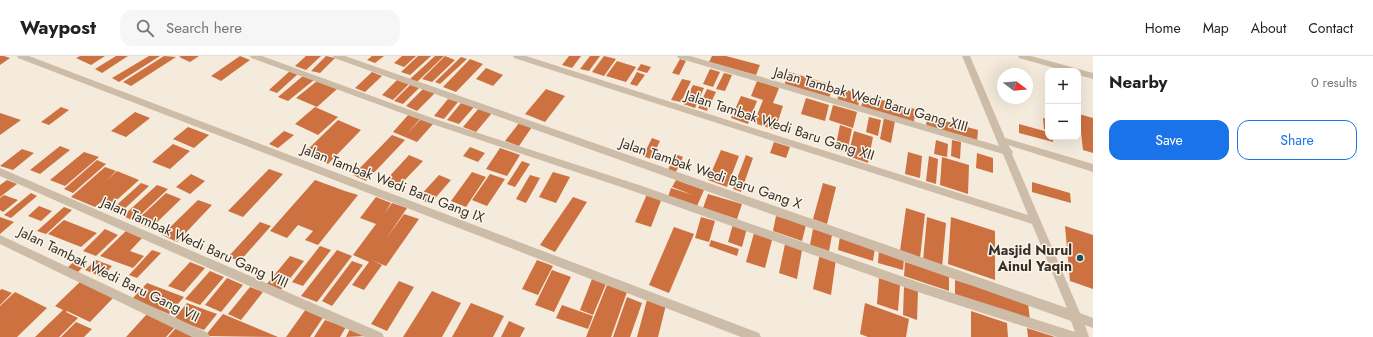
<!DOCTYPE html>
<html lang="en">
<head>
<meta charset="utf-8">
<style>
  :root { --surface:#fff; --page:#f6f6f6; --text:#202124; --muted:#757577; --line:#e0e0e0; --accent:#1a73e8 }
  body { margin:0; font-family:Jost,sans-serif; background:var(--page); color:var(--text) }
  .controls { position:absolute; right:12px; top:12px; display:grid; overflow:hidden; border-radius:8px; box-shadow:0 4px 16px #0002 }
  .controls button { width:36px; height:36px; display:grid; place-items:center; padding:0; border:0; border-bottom:1px solid var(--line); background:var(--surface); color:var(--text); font:20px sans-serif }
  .compass { position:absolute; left:997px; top:12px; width:36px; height:36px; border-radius:50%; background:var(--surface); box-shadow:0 4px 16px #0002; rotate:106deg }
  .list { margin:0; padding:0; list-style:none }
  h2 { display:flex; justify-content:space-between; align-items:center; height:52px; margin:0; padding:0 16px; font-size:17px }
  h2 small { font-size:13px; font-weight:400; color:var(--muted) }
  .actions { display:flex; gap:8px; padding:12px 16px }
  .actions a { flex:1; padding:9px 0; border:1px solid var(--accent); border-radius:12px; text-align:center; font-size:14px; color:var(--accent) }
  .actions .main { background:var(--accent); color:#fff }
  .icon { flex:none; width:22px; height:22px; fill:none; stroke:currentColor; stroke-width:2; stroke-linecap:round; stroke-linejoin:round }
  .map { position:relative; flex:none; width:1093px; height:281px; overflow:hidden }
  header { display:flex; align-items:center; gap:24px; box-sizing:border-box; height:56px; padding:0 20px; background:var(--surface); border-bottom:1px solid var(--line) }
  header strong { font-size:19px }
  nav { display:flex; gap:22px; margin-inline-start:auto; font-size:14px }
  .search { width:280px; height:36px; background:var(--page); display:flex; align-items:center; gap:10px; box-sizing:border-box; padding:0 14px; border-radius:12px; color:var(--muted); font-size:15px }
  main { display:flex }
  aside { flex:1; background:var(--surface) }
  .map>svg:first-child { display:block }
</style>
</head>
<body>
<header>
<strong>Waypost</strong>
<div class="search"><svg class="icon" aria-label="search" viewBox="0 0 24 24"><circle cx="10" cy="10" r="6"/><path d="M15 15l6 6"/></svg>Search here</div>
<nav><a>Home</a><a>Map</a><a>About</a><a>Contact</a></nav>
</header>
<main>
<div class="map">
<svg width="1093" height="281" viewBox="0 0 1093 281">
  <rect width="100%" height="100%" fill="#f4ebdc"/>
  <path fill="#cd7141" d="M0 0H4L10 2 0 9Z
    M80 0H105L91 9 76 2Z
    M116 0H128L102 17 95 13Z
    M149 0H160L119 26 112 22Z
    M164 0 176 1 131 30 123 26Z
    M181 0H199L190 6 179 1Z
    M240 0 250 4 221 25 211 20Z
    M306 0H321L306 14 295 10Z
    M326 0 335 2 320 17 311 15Z
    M372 0H384L375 7 367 4Z
    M402 0H416L404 11 394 7Z
    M418 0H431L410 19 401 16Z
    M435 0H444L417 26 410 23Z
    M445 0 455 4 432 26 422 23Z
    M569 0H581L572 12 562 9Z
    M590 0H600L589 15 580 13Z
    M604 0 616 3 604 20 592 16Z
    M712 0H726L760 9 756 19 709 6Z
    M461 1 467 3 440 28 435 26Z
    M470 3 483 8 456 36 443 31Z
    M680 3 686 5 679 19 672 17Z
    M617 5 636 11 626 26 606 20Z
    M641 8 651 11 647 17 637 14Z
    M486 12 503 19 493 30 476 23Z
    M710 13 720 16 713 31 703 28Z
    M291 14 299 17 277 37 269 34Z
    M372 16 382 20 365 36 355 32Z
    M637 16 645 19 637 30 630 28Z
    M789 16 833 29 829 43 784 30Z
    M724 17 732 19 725 35 716 33Z
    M304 19 314 24 288 45 278 41Z
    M398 23 409 28 393 44 382 39Z
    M682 23 691 25 681 46 671 44Z
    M317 25 337 33 317 51 296 42Z
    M757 25 779 32 773 47 783 50 775 74 754 67 763 44 751 40Z
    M411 28 420 31 403 48 394 45Z
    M693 29 704 32 695 52 683 48Z
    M424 32 435 37 417 55 406 50Z
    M840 32 861 38 858 51 837 45Z
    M546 33 565 40 545 66 525 58Z
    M707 33 716 36 707 55 698 52Z
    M864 39 915 53 914 67 861 51Z
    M741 40 757 45 748 68 731 62Z
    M806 42 829 49 825 65 801 58Z
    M448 43 458 46 444 63 434 60Z
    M461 47 474 51 459 68 447 64Z
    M833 49 857 56 853 72 829 64Z
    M61 51 69 54 49 69 41 66Z
    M315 51 338 61 318 79 295 68Z
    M479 52 492 57 476 76 463 71Z
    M135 56 150 62 126 81 111 75Z
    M0 57 21 64 0 79Z
    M409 58 420 63 406 79 421 63 433 68 417 86 393 76Z
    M1079 58 1093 62V97L1083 94Z
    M927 60 978 74 977 86 926 71Z
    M869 61 881 64 878 80 866 76Z
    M884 62 895 65 891 87 880 83Z
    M1043 62 1048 63V74L1044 73Z
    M338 64 361 74 328 108 304 97Z
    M519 67 532 71 519 90 505 85Z
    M1019 68 1048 76V81H1053V86L1019 77Z
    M840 69 852 73 847 97 835 94Z
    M188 71 209 79 194 92 173 83Z
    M284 75 294 79 278 92 269 88Z
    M854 75 873 81 868 107 848 100Z
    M392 79 405 84 366 125 353 119Z
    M652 82 660 85 651 103 643 100Z
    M936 84 948 88 947 101 934 98Z
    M952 84 961 86 960 103 951 100Z
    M774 86 790 91 786 102 770 97Z
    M173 88 190 95 170 113 152 106Z
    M60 90 70 94 40 118 30 114Z
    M470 91 485 97 478 106 463 100Z
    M500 92 520 99 507 120 486 113Z
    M22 93 34 97 13 114 0 110Z
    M721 94 739 100 727 131 708 124Z
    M84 96 99 101 65 130 50 124Z
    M908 96 922 100 920 122 905 118Z
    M977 97 993 102V117L976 112Z
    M675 98 683 101 676 116 668 114Z
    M409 99 423 105 399 130 386 124Z
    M746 99 753 102 741 136 733 133Z
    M929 100 938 103 936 128 926 125Z
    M942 101 969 109 968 138 940 129Z
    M97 104 106 108 73 137 64 133Z
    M522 105 530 108 515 131 507 128Z
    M105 111 116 115 105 126 117 115 139 124 109 151 100 147 104 143 95 151 71 141Z
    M269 113 283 118 243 161 228 155Z
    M472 116 486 121 466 151 451 145Z
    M553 116 570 121 556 147 539 141Z
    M191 118 205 125 190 138 176 131Z
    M490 118 505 123 487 150 472 144Z
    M439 119 451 124 430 148 418 142Z
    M530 119 540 122 526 147 516 143Z
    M7 124 17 128 0 141V129Z
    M315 124 345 135 325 160 345 135 358 139 318 189 305 184 313 175 298 169 287 182 270 175Z
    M676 124 704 134 697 150 668 141 671 132 693 139 672 131Z
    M1032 126 1070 137 1071 147 1032 136Z
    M141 127 149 130 119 158 110 155Z
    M823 127 836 131 827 168 813 163Z
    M157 129 168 133 134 165 123 160Z
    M31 137 37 140 11 162 4 159Z
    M166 137 181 143 150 173 135 166Z
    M647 138 662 142 651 171 635 166Z
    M708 138 742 148 737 163 703 152Z
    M4 139 18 144 3 156 0 154V142Z
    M376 141 391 147 384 158 392 147 407 152 386 183 404 158 419 163 386 210 371 204 382 209 364 234 352 229 369 206 353 199 376 168 360 162Z
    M573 141 587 146 555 196 540 189Z
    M198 144 212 149 177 186 162 179Z
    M39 150 52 155 41 165 28 160Z
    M64 151 72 154 46 178 37 175Z
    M906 152 925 158 920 202 900 195Z
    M776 160 806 169 802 185 773 175Z
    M0 161 14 166 0 178Z
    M701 161 715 165 709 186 695 182Z
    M927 161 946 167 942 212 923 205Z
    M951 161 995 175V224L948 208Z
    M64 164 97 177 81 191 48 178Z
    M260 166 271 170 240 205 228 201Z
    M733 168 747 172 742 191 728 186Z
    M1065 170 1093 179V233L1070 225Z
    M674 171 694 178 669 237 649 229Z
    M105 173 118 179 96 200 83 195Z
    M813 173 832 179 829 195 810 189Z
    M127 174 144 180 130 195 144 200 133 212 100 200Z
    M754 177 772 184 765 212 746 206Z
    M840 180 875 192 873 205 838 194Z
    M711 184 739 193 737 200 709 190Z
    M785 188 802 194 797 223 779 217Z
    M320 190 331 194 303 230 292 226Z
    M152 194 161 197 137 222 129 219Z
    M337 194 352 200 317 246 301 240Z
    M879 194 904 202 903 214 878 207Z
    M820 197 836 203 831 239 813 233Z
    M290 200 304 205 280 235 266 229Z
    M78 202 88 206 78 216 67 212Z
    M96 204 112 210 102 221 85 214Z
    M537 204 553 210 538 239 522 233Z
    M352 205 363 209 332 250 322 245Z
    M190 206 205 212 184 236 168 230Z
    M905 206 949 220V235L904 220Z
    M552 214 571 221 554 256 535 249Z
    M210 215 224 221 200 249 185 243Z
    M227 222 243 229 221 256 205 249Z
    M879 222 900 229 898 255 877 248Z
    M592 223 606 228 593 259 580 254Z
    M82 224 93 229 66 256 78 262 59 281H35L63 254 55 250Z
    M955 224 1028 247 1030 265 955 241Z
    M399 225 414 231 387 275 371 268Z
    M147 227 184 241 169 258 132 243Z
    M607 229 627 236 611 281H586Z
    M92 230 113 242 90 266 67 255Z
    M250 231 263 236 241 264 228 258Z
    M904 231 918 235 917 264 903 259Z
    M2 233 12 237 0 249V234Z
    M432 235 461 247 442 281H403Z
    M15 236 47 252 17 281H0V250Z
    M627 241 642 247 630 281H613Z
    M647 244 666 249 658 281H637Z
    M187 247 217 258 204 274 174 263Z
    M471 247 504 260 493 281H452Z
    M865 247 909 263 906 281H868L860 278Z
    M562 249 593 260 588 273 556 262Z
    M306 253 324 260 310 281H286Z
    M971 255 1007 267 1008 281H971Z
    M147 258 176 270 166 281H126Z
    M223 258 278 281 205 280Z
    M325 264 346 271 340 281H314Z
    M509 265 525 272 520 281H501Z
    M76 266 92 273 84 281H61Z
    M176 272 196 281H168Z
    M1027 272 1055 281H1028Z
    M350 273 366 280 346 281Z"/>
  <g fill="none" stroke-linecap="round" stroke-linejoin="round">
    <path fill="#cdbca7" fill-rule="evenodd" d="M17 0H29L759 277 761 281H741L18 2Z
      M250 0H262L435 63 639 129 921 227 1075 276 1071 265 334 2 333 0H345L1067 252 1032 168 514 2 513 0H526L1028 159 1003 98 678 2 677 0H690L999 90 962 0H970L1005 82 1093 108V116L1008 89 1013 96 1012 98 1080 257 1093 262V272L1085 269 1089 281H1057L921 237 633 135 429 67 251 2Z
      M1018 0H1031L1093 17V23L1078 19V15H1065L1019 2Z
      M0 112 382 277 384 281H365L0 120Z
      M0 179 208 277 210 281H192L0 188Z"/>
  </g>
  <circle fill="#1b525d" stroke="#fbf5e9" stroke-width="1.5" cx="1080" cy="202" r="4"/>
  <g text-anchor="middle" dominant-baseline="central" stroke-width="3" stroke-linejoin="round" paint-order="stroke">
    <g font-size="14" fill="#392f28" stroke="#fbf5e9">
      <text transform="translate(871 43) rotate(16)">Jalan Tambak Wedi Baru Gang XIII</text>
      <text transform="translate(780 69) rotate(18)">Jalan Tambak Wedi Baru Gang XII</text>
      <text transform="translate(711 117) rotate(19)">Jalan Tambak Wedi Baru Gang X</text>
      <text transform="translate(393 127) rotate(21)">Jalan Tambak Wedi Baru Gang IX</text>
      <text transform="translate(195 186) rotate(24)">Jalan Tambak Wedi Baru Gang VIII</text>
      <text transform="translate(109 218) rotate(26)">Jalan Tambak Wedi Baru Gang VII</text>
    </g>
    <g font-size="14" font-weight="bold" fill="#392f28" stroke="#fbf5e9" text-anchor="end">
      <text x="1072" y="194">Masjid Nurul<tspan x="1072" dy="16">Ainul Yaqin</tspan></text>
    </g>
  </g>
</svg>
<div class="controls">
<button>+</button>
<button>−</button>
</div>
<svg class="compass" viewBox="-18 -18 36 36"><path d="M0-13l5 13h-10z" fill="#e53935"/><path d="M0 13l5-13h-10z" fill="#757577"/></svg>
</div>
<aside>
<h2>Nearby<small>0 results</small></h2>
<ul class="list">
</ul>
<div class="actions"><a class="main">Save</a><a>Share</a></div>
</aside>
</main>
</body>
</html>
